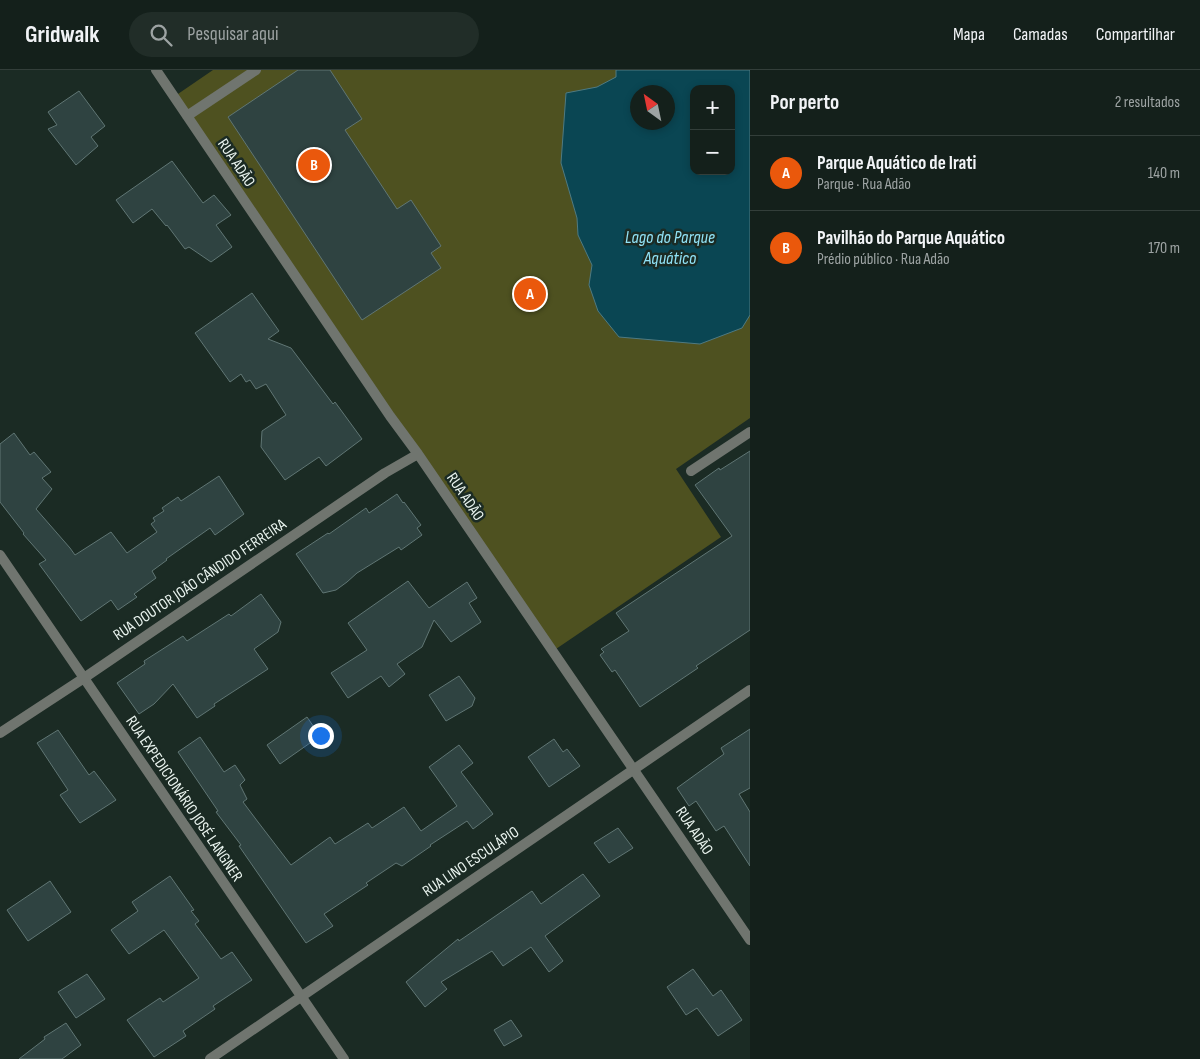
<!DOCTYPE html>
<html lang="pt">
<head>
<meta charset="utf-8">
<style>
  :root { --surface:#14201b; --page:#212d28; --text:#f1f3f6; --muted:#9da3a3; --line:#333e3a; --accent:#ea580c }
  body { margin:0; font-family:"Sofia Sans Condensed",sans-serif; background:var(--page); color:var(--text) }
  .controls { position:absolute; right:15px; top:15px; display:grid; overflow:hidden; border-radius:10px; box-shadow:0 2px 8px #0003 }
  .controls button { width:45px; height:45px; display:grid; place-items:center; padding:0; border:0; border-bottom:1px solid var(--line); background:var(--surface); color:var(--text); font:25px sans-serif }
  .compass { position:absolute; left:630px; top:15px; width:45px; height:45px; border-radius:50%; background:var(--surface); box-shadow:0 2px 8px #0003; rotate:327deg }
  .you { position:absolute; left:320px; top:665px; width:18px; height:18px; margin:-12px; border:4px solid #fff; border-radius:50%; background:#1a73e8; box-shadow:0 0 0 8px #1a73e833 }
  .badge { display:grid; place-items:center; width:32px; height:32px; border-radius:50%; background:var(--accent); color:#fff; font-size:16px; font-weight:700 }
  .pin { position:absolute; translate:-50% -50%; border:2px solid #fff; box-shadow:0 1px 5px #0006 }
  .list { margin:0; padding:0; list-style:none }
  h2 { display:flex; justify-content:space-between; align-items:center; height:65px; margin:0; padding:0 20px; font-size:21px }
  h2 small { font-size:16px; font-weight:400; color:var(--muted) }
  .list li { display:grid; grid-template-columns:32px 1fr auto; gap:15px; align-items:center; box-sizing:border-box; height:75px; padding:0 20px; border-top:1px solid var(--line) }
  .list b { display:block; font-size:19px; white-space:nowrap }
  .list p { margin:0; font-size:16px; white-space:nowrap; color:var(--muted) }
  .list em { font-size:16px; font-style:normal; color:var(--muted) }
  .icon { flex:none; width:28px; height:28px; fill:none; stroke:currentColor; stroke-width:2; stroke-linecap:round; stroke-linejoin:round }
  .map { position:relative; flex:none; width:750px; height:989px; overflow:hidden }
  header { display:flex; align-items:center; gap:30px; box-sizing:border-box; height:70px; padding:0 25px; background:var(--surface); border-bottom:1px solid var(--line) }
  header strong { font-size:24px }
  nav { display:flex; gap:28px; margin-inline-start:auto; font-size:18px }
  .search { width:350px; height:45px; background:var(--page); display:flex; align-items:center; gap:12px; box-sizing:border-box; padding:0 18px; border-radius:28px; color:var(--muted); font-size:19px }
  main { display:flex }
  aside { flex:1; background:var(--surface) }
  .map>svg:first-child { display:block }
</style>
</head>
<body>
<header>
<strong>Gridwalk</strong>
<div class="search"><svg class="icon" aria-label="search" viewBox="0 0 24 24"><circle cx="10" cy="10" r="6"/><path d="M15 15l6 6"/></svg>Pesquisar aqui</div>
<nav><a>Mapa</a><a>Camadas</a><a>Compartilhar</a></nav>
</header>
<main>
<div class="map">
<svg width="750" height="989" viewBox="0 0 750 989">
  <rect width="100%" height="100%" fill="#1b2b24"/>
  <path fill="#4e5120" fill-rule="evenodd" d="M213 0H750V348L676 399 721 467 553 581 175 26ZM694 19H731V101H694ZM638 22H668V52H638Z"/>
  <path fill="#0a4653" stroke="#4e7a82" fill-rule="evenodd" d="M616 0H750V245L742 258 700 274 619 267 598 241 589 215 592 195 578 165 577 148 561 93 566 23 597 17 616 7ZM694 19H731V101H694ZM638 22H668V52H638Z"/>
  <path fill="#2f4341" stroke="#607674" d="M298 0H330L362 49 345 60 397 139 411 130 441 176 431 183 441 198 362 250 228 47Z
    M79 21 105 56 91 67 98 76 76 95 48 59 57 55 48 42Z
    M172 91 203 133 214 125 231 145 216 155 232 177 211 192 189 177 185 179 167 155 166 156 152 139 133 153 116 130Z
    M252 223 279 261 268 269 291 278 333 334 335 332 362 369 326 396 319 387 285 410 261 377 262 361 286 345 266 314 256 319 250 310 246 312 241 304 230 312 195 263Z
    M14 363 30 385 34 382 51 402 42 408 52 419 36 439 70 478 75 485 111 462 127 483 157 462 151 454 155 451 153 448 164 441 162 438 178 427 181 431 219 406 244 444 215 465 210 458 166 489 167 490 152 501 156 508 134 524 137 527 118 540 111 530 81 551 39 494 46 490 23 464 24 463 0 432V374Z
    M750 381V560L696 596 698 598 640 637 615 600 612 602 600 585 604 582 601 579 629 561 616 543 732 466 695 415 719 398 720 400Z
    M397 424 403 433 404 432 421 455 417 458 422 465 401 480 399 477 357 503 347 512 336 520 323 523 296 484 328 463 329 464 366 438 369 443Z
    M408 511 429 538 467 512 477 528 469 533 481 552 451 572 434 550 422 577 397 594 405 604 389 617 381 606 348 628 331 603 367 580 348 553Z
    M261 524 281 552 278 562 254 579 268 599 214 634 215 636 197 648 173 614 154 634 139 644 117 613 145 594 144 591 183 566 187 571 229 544 231 546Z
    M459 606 475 628 472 636 446 651 429 625Z
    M307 647 320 666 280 694 267 675Z
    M750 659V718L739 724 750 742V796L724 756 716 761 696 731 689 736 677 718 724 684 721 678Z
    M58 660 89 705 94 701 116 730 80 753 60 725 68 720 37 673Z
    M200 667 224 702 235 695 245 710 240 715 247 729 243 732 258 752 291 795 330 767 335 774 368 753 372 758 404 737 421 761 457 736 429 697 459 675 473 693 461 702 493 744 473 759 467 751 430 775 431 776 402 796 396 793 366 813 368 815 324 844 333 856 306 873 239 776 241 775 216 742 218 741 178 682Z
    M554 669 563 682 567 679 580 696 549 717 528 687Z
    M618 758 633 778 609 793 594 773Z
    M583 804 600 826 545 866 563 891 549 902 531 877 503 896 492 881 441 912 447 919 425 937 406 912 458 869 459 871 532 821 541 834Z
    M170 806 194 840 191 841 199 851 195 854 221 889 232 882 252 910 213 936 215 939 183 961 186 966 154 987 127 950 160 928 163 932 199 908 164 860 129 884 111 860 138 841 132 832Z
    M50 811 71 842 28 871 7 840Z
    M693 899 713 926 721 920 742 950 718 966 697 938 686 945 667 917Z
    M87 904 105 929 76 948 58 922Z
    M511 950 522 966 504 976 494 960Z
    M66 953 81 975 62 989H19L45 969 44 967Z"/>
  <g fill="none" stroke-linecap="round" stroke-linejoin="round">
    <path stroke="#70756f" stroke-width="10" d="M156 0 390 346 418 384 750 870
      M187 46 256 0
      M691 401 750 362
      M0 485 344 989
      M0 663 84 608 385 403 418 384
      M210 989 750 620"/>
  </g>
  <g text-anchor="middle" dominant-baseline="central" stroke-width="5" stroke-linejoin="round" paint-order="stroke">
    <g font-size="16" fill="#ebf5f0" stroke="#1b2b24">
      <text transform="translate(236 93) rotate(56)">RUA ADÃO</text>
      <text transform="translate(465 427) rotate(56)">RUA ADÃO</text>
      <text transform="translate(200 510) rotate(-34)">RUA DOUTOR JOÃO CÂNDIDO FERREIRA</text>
      <text transform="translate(184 729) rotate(56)">RUA EXPEDICIONÁRIO JOSÉ LANGNER</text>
      <text transform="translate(694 761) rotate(56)">RUA ADÃO</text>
      <text transform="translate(471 792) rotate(-34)">RUA LINO ESCULÁPIO</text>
    </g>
    <g font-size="18" font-style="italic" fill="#91e3f7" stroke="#1b2b24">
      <text x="670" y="167">Lago do Parque<tspan x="670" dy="21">Aquático</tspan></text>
    </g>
  </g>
</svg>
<div class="controls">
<button>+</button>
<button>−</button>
</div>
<svg class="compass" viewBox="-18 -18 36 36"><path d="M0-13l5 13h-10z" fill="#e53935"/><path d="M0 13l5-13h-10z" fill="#9da3a3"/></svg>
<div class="you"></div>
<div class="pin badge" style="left:530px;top:224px">A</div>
<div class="pin badge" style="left:314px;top:95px">B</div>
</div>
<aside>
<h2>Por perto<small>2 resultados</small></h2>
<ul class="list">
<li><span class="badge">A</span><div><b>Parque Aquático de Irati</b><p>Parque · Rua Adão</p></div><em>140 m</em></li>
<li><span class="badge">B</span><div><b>Pavilhão do Parque Aquático</b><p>Prédio público · Rua Adão</p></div><em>170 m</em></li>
</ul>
</aside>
</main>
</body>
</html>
